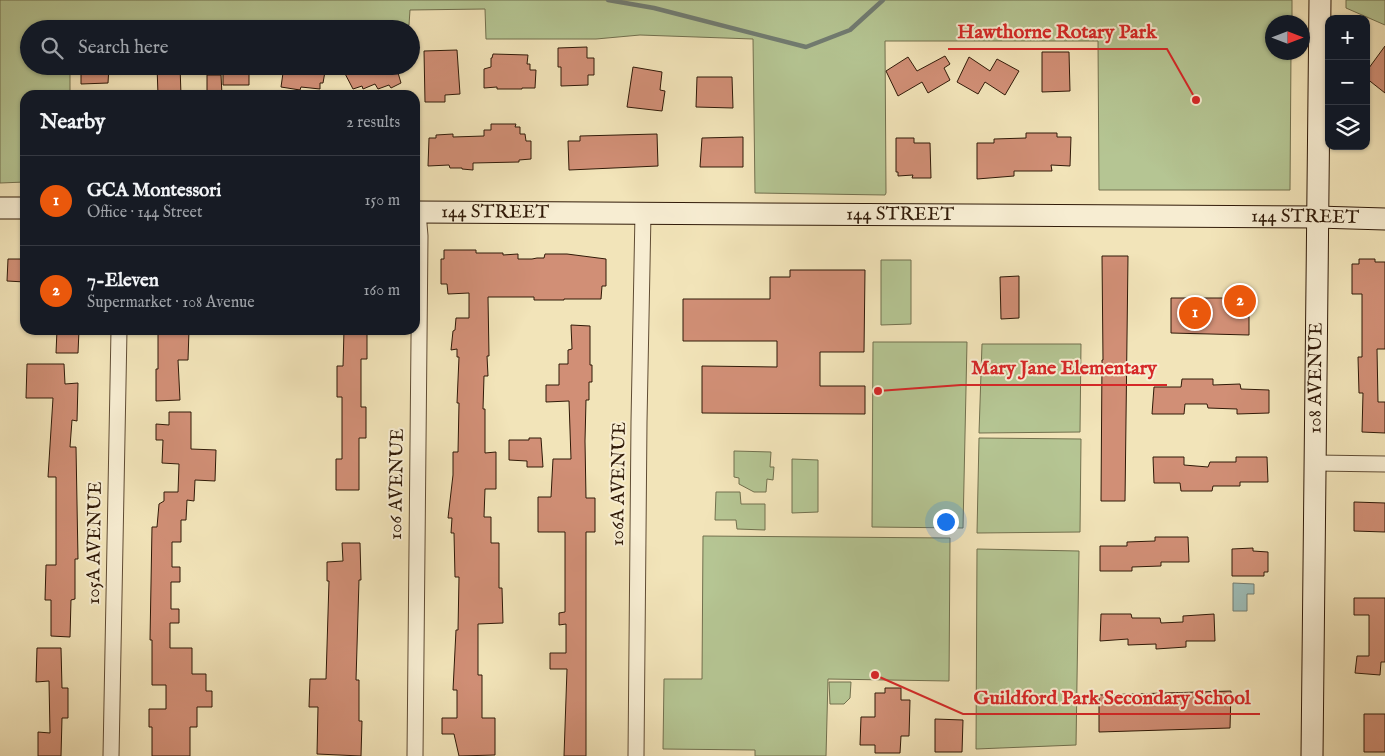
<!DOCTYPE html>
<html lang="en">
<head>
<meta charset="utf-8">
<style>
  :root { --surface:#171b24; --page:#20242c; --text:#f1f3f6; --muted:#9ea1a6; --line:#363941; --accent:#ea580c }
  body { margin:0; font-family:"IM FELL English",serif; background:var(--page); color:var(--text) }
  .controls { position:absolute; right:15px; top:15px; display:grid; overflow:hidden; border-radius:10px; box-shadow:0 1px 4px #0004 }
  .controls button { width:45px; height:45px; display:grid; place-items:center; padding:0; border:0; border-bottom:1px solid var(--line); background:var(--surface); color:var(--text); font:25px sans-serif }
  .compass { position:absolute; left:1265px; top:15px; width:45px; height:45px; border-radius:50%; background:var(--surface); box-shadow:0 1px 4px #0004; rotate:90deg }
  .you { position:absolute; left:945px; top:521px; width:18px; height:18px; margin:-12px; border:4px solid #fff; border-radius:50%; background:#1a73e8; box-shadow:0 0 0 8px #1a73e833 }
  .badge { display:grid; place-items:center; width:32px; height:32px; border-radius:50%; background:var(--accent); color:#fff; font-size:16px; font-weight:700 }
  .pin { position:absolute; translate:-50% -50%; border:2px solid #fff; box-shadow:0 1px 5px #0006 }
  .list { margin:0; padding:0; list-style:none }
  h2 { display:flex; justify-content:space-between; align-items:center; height:65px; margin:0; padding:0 20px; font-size:21px }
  h2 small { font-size:16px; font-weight:400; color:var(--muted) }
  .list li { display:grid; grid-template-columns:32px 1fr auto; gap:15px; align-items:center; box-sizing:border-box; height:90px; padding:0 20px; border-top:1px solid var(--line) }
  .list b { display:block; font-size:19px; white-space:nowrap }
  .list p { margin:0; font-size:16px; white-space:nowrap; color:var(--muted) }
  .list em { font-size:16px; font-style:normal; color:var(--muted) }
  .icon { flex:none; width:28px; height:28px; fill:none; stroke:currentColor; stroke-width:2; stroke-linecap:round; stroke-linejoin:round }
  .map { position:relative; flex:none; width:1385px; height:756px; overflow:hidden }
  .search { position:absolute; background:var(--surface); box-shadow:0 1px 4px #0004; left:20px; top:20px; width:400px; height:55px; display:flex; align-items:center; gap:12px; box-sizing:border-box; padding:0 18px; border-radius:28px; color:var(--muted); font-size:19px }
  .panel { position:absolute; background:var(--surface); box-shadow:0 1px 4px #0004; left:20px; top:90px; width:400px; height:245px; border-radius:15px }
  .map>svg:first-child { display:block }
</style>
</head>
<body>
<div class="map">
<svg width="1385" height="756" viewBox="0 0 1385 756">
  <rect width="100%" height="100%" fill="#f2e4b9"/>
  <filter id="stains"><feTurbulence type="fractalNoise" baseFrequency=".004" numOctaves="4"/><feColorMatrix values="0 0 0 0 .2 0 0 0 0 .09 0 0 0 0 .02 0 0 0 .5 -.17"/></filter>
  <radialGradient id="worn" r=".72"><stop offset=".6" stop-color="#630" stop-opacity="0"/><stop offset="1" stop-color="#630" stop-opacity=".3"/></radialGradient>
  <path fill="#b5c593" stroke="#72704e" d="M0 0H1292V22H1272V52L1291 53 1290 190H1099L1098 41H885L886 193 885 195 755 193 753 39 640 35 596 39H486L485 9 410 10 409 25 407 26 317 28 70 27V29H29V66H70V95H25V182L0 183Z
    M1346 0H1385V25L1346 8Z
    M881 260H911V324L881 325Z
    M873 342H967L963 528 872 527Z
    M982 344H1081L1080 432 979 433Z
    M979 438 1081 439 1080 532 977 533Z
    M734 451 771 452 770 467H774L773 480 767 479 766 492H754L739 484V478L734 477Z
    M792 459 818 460V512L792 513Z
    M716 492H740L741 504H765V530L737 529 736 520H715Z
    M703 536 950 538 949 681 828 679 826 756H755V750L663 749 664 679H702Z
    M977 549 1079 551 1076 745 976 749Z
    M829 682H851L850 698 844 704H830Z"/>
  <path fill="#9dbdb8" stroke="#717c72" d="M1233 583 1254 584V594H1247V611H1233Z"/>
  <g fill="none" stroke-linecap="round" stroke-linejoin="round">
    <path stroke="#717c72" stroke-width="4.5" d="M608 0 654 8 806 47 850 30 883 0"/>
  </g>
  <path fill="#d18f76" stroke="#301a08" d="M1385 46V93L1366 78V72Z
    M587 47V58H594V75H588V85L561 86V67H558V48Z
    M457 50 460 94 445 95V102H425L424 51Z
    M1042 52H1069L1070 91 1042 92Z
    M493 54 528 55 527 64H530V70H536L535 88H522V89H497V87L484 88V69L491 67V58H492Z
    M945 56 950 64 944 68 950 80 928 93 922 82 898 96 886 71 908 57 917 71Z
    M969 57 990 71 997 59 1019 71 1005 95 985 82 978 94 957 82Z
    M81 66H109L108 83 81 84Z
    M157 66H180L181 95H158Z
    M223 66H249V85H223Z
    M284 66H326L323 83H320V89L301 87 300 90 281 87Z
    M341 66H396L401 83 391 88 389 85 378 89 375 84 363 89 362 86 353 89Z
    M633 67 662 72 660 90 665 91 662 111 627 107Z
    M207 75H221L222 95H207Z
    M697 77H732L733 108 696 107Z
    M491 124H516L515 127H520V134H525L526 141H531V159L519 160V162L473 163V170L462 169V168H450L449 165 428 166 429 138H436V135L453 134V137L484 136V130H491Z
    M1026 133H1057V137H1071L1070 166 1051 165 1052 171H1014V176L977 179V143H994V139L1026 138Z
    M657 134 658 166 569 170 568 141H580V136Z
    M743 137V167H700L702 138Z
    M896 138H914V143H930L931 178H912L913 175 898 176V172H896Z
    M444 250H476V253H503V255L518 254V259H532L537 258H544L545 254H567L606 259V286H602L601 299H564V300H534V297H488L489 356H487L488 376H484L483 409H485V453L496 452V489H485L484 517H491V543H499V588H502L503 623 478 624V675H482V718H495V755L459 756 454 734H442V718H457V690H453L456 630H458L459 577H455L454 533H451L452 518H448L453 475V452H458L459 403H457L459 357H457V349L451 350 453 331 455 330 456 318H469V293L448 294 447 284H441V259H444Z
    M1102 256H1128L1125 501H1101L1102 360H1103Z
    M8 259H25V282L7 281Z
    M1359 259H1375V262H1385V349H1377L1378 402H1385V433L1362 432 1363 393H1359L1358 357H1362V294H1352V264H1359Z
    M790 270H865L864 352H820V386H865V414L702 413V366L777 367V341H683V299H770V277H790Z
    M1019 276V318L1001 319 1000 277Z
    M1171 298H1249V335L1171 333Z
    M571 325 590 326V365H592V382H589V400H586L585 441 586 498H595V532H586V756H564L567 669H550V653H566V624L559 625V613L565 612V532H538V497H551L553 459H571L569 401 546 402V385H559V364H568V350L572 349Z
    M57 330H79L78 353H56Z
    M158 330H189L188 360H178L180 400 156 401V369H158Z
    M344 330H367V359H361V407H366V438H359V490H336V459H342V397H337V366H343Z
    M27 364H64L65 384 78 383 77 421 72 420 70 447H76L78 559H75V599L71 600 70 637 51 636V600H45L46 565H56V477H48L53 398H26Z
    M1182 379H1213V385L1240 384 1241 389 1269 390V413L1237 414V409L1208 408 1207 404H1185L1184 414H1152L1154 387H1181Z
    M169 412H191V449L216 450 215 481 195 480 194 501 187 500 186 520H181V542H172V567H180V582H171V609H179V623H170V648H192V674H206V691H212V707H197V727H190V756H152V727H149V709H166V685H152V640H150L152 527H157L159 504 164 501V492H178L179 464 162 463 163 440H156V424L169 425Z
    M529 438H541L543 467H527V461L509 460V440H529Z
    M1153 457H1184V465L1208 467 1210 462H1236V457H1267L1268 482H1240V486H1213L1212 491H1181L1180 483H1154Z
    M1354 502 1385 503V532L1354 531Z
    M1155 537H1188L1189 562H1161V566L1132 567V571H1100V546H1127V542L1155 541Z
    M342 543H360L361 580H359L356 680H359V721H362L361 756 317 754 318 707H309L310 679H326L329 581H327V562L343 561Z
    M1253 548V551L1268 552V572H1264V576H1232V549Z
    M1354 598H1385V662H1381L1380 675 1355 673 1357 656H1369V615H1354Z
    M1101 614H1131L1132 618H1160L1161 623 1183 622V616L1214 614 1215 641H1186V647L1156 649V644L1128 645V639L1100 641Z
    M37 648H61L62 688H68V718H62L61 756H38V732L50 733 49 681 36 682Z
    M885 688H901V700H910L909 736H901L900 753H875V745H860L861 717H875V693H885Z
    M1231 691 1230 728 1099 732V695Z
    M1364 714H1385V752H1364Z
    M935 719 963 720 962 752H935Z"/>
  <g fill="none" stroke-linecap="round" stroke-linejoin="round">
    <g stroke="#604c34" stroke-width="17">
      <path id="street" d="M1316 463 1385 464
        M111 756 119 330
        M415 756 420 236 418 212
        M636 756 639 422 643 213"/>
    </g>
    <g stroke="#301a08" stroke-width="23">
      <g id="secondary">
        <path d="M0 208H25"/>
        <path id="s1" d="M415 212 1317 217 1385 219"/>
        <path id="s2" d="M1312 756 1320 0"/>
      </g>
    </g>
    <use href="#street" stroke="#f7edd2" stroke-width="15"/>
    <use href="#secondary" stroke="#f7edd2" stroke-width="21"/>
  </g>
  <g text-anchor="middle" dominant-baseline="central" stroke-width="4" stroke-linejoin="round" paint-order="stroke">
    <g font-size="19" fill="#301a08" stroke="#f7edd2">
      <text stroke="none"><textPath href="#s1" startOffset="80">144 STREET</textPath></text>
      <text stroke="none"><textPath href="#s1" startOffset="485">144 STREET</textPath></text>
      <text stroke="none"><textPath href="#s1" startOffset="890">144 STREET</textPath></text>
      <text stroke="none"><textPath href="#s2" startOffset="378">108 AVENUE</textPath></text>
      <text transform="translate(397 484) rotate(-89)">106 AVENUE</text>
      <text transform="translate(619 484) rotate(-89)">106A AVENUE</text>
      <text transform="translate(95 543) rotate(-89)">105A AVENUE</text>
    </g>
  </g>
  <path fill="none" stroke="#d62828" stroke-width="2" d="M1196 100L1167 49H948M878 391L961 385H1167M875 675L963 714H1260"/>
  <g fill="#d62828" stroke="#f7edd2" stroke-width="2">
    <circle cx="1196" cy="100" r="5"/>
    <circle cx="878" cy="391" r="5"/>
    <circle cx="875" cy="675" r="5"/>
  </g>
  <g font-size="20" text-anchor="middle" font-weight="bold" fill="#d62828" stroke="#f7edd2" stroke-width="4" stroke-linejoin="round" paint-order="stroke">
    <text x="1057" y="38">Hawthorne Rotary Park</text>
    <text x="1064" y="374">Mary Jane Elementary</text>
    <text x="1112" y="704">Guildford Park Secondary School</text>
  </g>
  <rect width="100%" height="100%" filter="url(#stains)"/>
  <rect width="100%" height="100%" fill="url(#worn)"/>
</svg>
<div class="controls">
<button>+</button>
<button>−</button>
<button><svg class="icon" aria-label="layers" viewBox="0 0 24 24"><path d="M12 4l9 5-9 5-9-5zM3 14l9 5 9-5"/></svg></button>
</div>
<svg class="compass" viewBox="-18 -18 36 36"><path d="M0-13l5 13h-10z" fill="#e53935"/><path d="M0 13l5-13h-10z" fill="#9ea1a6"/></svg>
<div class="you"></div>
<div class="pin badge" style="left:1195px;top:313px">1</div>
<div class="pin badge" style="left:1240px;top:301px">2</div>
<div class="search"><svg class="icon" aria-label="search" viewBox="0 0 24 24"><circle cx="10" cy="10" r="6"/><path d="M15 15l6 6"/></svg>Search here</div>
<section class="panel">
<h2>Nearby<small>2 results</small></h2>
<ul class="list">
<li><span class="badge">1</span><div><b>GCA Montessori</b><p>Office · 144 Street</p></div><em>150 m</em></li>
<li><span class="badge">2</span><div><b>7-Eleven</b><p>Supermarket · 108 Avenue</p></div><em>160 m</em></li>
</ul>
</section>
</div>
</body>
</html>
